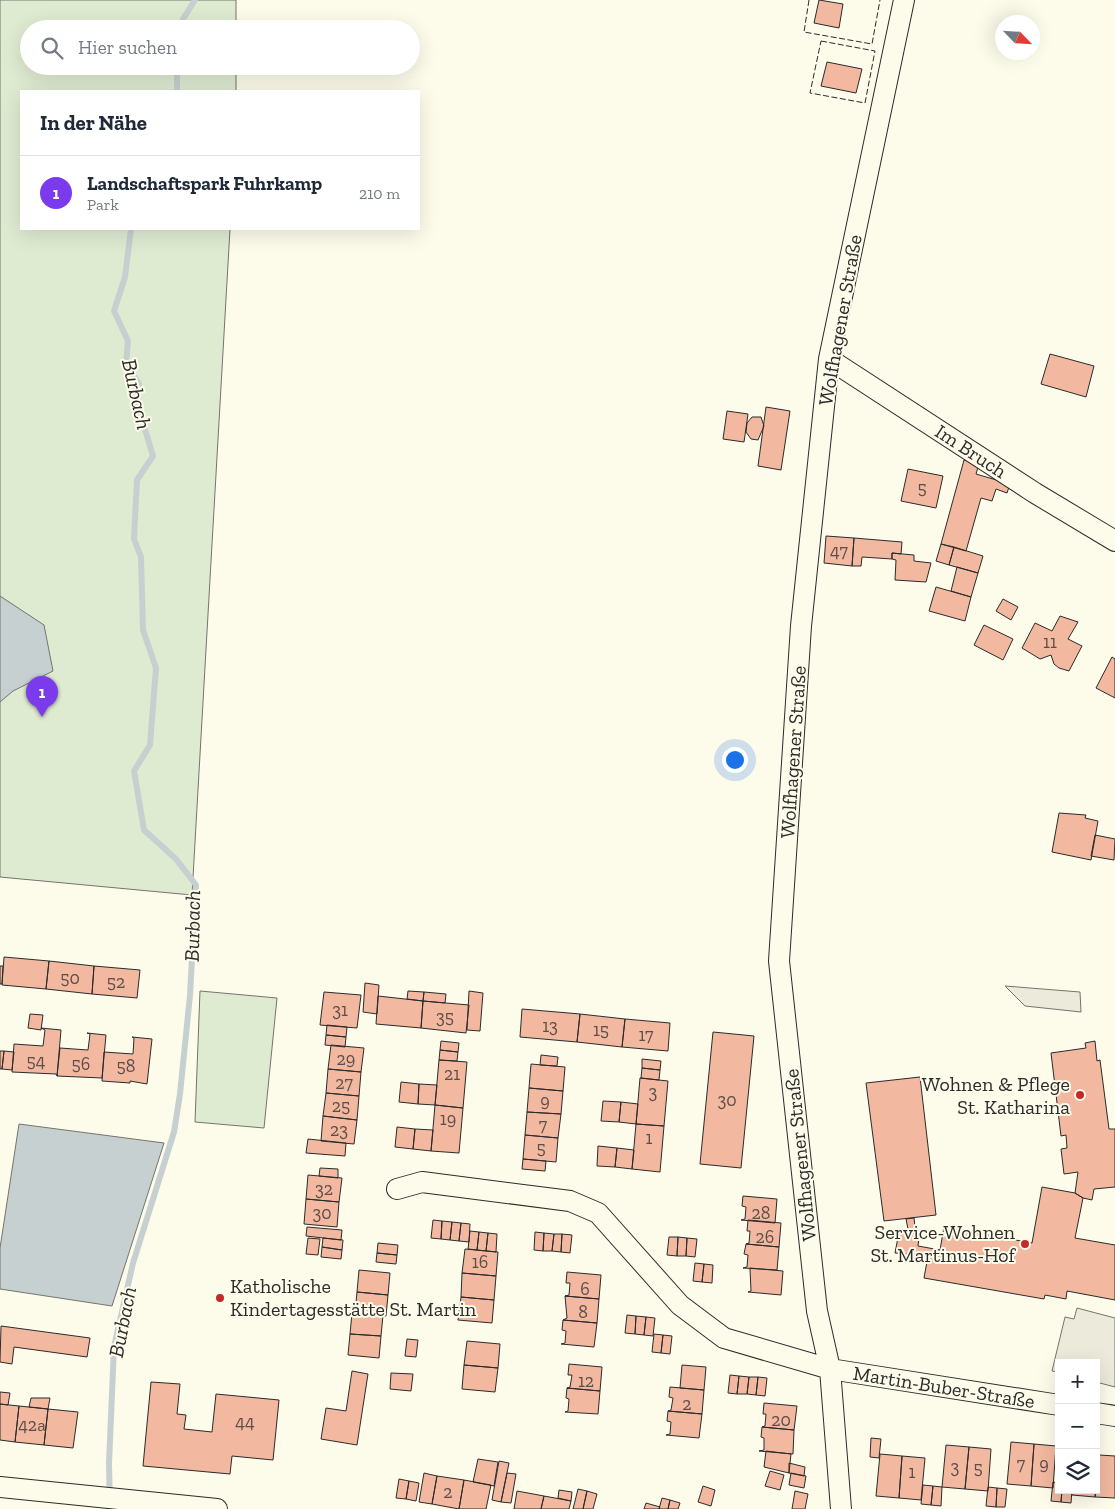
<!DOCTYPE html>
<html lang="de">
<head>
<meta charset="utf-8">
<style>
  :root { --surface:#fff; --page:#f2f2f3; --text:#1f2937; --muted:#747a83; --line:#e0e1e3; --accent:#7c3aed }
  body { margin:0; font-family:"Zilla Slab",serif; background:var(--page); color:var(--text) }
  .controls { position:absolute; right:15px; bottom:15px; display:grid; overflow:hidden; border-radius:0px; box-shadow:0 5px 20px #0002 }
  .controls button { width:45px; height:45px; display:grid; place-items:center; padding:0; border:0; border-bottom:1px solid var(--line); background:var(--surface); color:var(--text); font:25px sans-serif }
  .compass { position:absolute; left:995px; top:15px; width:45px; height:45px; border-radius:50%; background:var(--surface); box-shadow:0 5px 20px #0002; rotate:115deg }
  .you { position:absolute; left:734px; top:759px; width:18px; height:18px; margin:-12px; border:4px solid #fff; border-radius:50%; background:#1a73e8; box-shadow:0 0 0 8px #1a73e833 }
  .badge { display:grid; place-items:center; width:32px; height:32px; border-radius:50%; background:var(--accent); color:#fff; font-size:16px; font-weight:700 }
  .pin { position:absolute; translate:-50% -41px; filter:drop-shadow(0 1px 2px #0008) }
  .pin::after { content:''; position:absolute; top:26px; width:18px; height:15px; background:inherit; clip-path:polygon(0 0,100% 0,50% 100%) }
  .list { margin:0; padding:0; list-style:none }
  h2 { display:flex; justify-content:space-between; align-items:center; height:65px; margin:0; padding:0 20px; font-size:21px }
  h2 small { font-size:16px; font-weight:400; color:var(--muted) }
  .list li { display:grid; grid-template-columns:32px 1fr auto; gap:15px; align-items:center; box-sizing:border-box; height:75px; padding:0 20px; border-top:1px solid var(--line) }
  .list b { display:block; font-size:19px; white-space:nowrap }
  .list p { margin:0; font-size:16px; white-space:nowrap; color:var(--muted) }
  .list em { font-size:16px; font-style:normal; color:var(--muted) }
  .icon { flex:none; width:28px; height:28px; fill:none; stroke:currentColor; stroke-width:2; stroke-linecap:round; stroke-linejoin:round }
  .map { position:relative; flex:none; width:1115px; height:1509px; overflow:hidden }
  .search { position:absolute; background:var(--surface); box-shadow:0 5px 20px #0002; left:20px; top:20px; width:400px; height:55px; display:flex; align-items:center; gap:12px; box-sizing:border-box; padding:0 18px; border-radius:28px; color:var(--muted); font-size:19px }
  .panel { position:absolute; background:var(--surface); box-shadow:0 5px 20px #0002; left:20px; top:90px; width:400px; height:140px; border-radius:0px }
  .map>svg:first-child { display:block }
</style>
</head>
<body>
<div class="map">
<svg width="1115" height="1509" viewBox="0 0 1115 1509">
  <rect width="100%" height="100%" fill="#fdfbea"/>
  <path fill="#deebd1" stroke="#74746e" d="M0 0H236V29H29V66H236V91H21V229H230L192 895 0 877Z
    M200 991 277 998 264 1128 195 1122Z"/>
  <path fill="#eceadb" stroke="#74746e" d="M1005 986 1080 992 1081 1012 1025 1006Z
    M1077 1308 1115 1318V1387L1096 1382V1363H1059V1372L1052 1371 1065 1317 1074 1319Z"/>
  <path fill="#c7d0d0" stroke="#74746e" d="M0 596 44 625 53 671 13 691 0 702Z
    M19 1124 164 1143 112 1306 0 1289V1248Z"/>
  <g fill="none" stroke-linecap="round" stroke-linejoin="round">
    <path stroke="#c7d0d0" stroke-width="6" d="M181 29 183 19 195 0
      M177 66V91
      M110 1509 109 1463 114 1347 133 1263 174 1132 180 1094 190 995 196 885 176 859 144 830 134 771 150 745 156 668 143 630 141 557 134 539 137 480 153 456 137 403 139 384 126 364 128 341 114 311 125 277 131 229"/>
  </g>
  <path fill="#f2b8a0" stroke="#2b2b2b" d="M819 0 843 4 839 28 814 23Z
    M827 62 862 69 856 93 821 86Z
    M1050 354 1094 366 1086 397 1041 384Z
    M766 407 790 411 781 470 758 466Z
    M727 411 748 414 744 442 723 439Z
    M752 417H761L764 426 758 440 751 439 746 432 747 423Z
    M964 460 979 464 976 474 1010 484 1007 493 996 489 992 501 981 498 966 551 941 544Z
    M908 469 943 476 936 508 901 501Z
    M826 536 854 538 852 566 824 563Z
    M854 538 902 542 901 554 892 553V559L862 557 861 566H852Z
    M941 544 954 547 949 565 936 561Z
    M954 547 983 556 978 573 949 565Z
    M892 553 914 555V561L931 563 926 582 895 580 896 560 892 559Z
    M957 567 978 573 971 597 951 591Z
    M936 587 971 597 965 621 929 611Z
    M1003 599 1018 607 1011 620 996 611Z
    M1060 616 1078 622 1068 639 1082 646 1069 671 1059 668 1054 664 1051 655 1040 659 1022 648 1035 623 1052 631Z
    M984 625 1013 639 1003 660 974 645Z
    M1112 657 1115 659V698L1096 688Z
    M1059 813 1086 815 1085 818 1098 821 1091 860 1052 852Z
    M1095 835 1115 839 1114 860 1091 856Z
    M4 957 49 961 46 989 2 985Z
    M49 961 94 966 92 994 46 989Z
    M0 966H3L2 984H0Z
    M94 966 140 970 137 998 92 994Z
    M365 983 379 985 377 1014 363 1012Z
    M408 991 424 992 423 1001 407 999Z
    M469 991 483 993 480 1031 467 1030Z
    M324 992 361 995 357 1028 320 1025Z
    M424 992 446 994 445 1003 423 1001Z
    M378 996 423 1001 421 1028 376 1024Z
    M423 1001 469 1005 466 1033 421 1028Z
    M522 1009 580 1014 577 1042 520 1037Z
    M30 1014 43 1015 41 1030 28 1028Z
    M580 1014 625 1019 622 1047 577 1042Z
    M625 1019 670 1023 668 1051 622 1047Z
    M327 1025 347 1027 346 1037 326 1035Z
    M41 1028 61 1030 57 1076 56 1074 12 1072 14 1044 43 1046 45 1030Z
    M713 1032 754 1036 741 1168 700 1164Z
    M87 1033 106 1035 102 1078 57 1076 60 1048 88 1050 90 1034Z
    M326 1035 346 1037 345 1047 325 1045Z
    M132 1037 152 1039 147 1084 130 1081V1083L102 1081 104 1052 133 1054 134 1038Z
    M441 1041 459 1043 458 1052 440 1050Z
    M1095 1041 1097 1061 1100 1060 1109 1129H1115V1187L1094 1189 1092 1200 1083 1198 1075 1193 1078 1172 1064 1174 1061 1149 1067 1148 1066 1135 1061 1136 1051 1053 1086 1048 1085 1043Z
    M331 1045 364 1048 361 1072 328 1069Z
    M440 1050 458 1052 457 1061 439 1060Z
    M0 1051H4L2 1069H0Z
    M4 1051 14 1052 12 1070 2 1069Z
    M541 1055 558 1057 557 1066 540 1065Z
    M642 1059 661 1061 660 1070 642 1068Z
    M439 1060 467 1062 463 1108 435 1105Z
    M531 1064 565 1067 563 1091 529 1088Z
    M642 1068 660 1070 659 1080 641 1078Z
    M328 1069 361 1072 359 1096 326 1093Z
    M920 1077 936 1215 884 1221 866 1083Z
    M640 1078 668 1081 664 1126 636 1124Z
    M401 1082 419 1084 418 1104 399 1102Z
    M419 1084 437 1085 435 1105 418 1104Z
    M529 1088 563 1091 561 1114 527 1112Z
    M326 1093 359 1096 357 1120 323 1116Z
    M603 1101 621 1102 619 1122 601 1121Z
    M621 1102 638 1104 636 1124 619 1122Z
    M435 1105 463 1108 459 1153 431 1151Z
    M527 1112 561 1114 558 1138 525 1135Z
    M323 1116 357 1120 354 1144 321 1141Z
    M636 1124 664 1126 660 1172 632 1169Z
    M397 1127 415 1129 413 1149 395 1147Z
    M415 1129 433 1130 431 1151 413 1149Z
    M525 1135 558 1138 556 1162 523 1159Z
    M308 1139 346 1143 345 1156 306 1153Z
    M598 1146 617 1148 615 1167 597 1166Z
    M617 1148 634 1150 632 1169 615 1167Z
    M523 1159 546 1161 545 1171 522 1169Z
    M320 1168 338 1169V1178L319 1176Z
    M308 1175 342 1178 339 1202 306 1199Z
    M1042 1187 1075 1193 1083 1198 1075 1238 1115 1245V1300L1067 1291 1066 1299 1045 1295 1044 1299 924 1278 928 1256 895 1253 899 1232 909 1234 906 1219 914 1218 916 1236H919L918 1246 940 1250 944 1227 1032 1243Z
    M743 1196 777 1199 775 1223 741 1220 745 1219 746 1207 742 1206Z
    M306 1199 339 1202 337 1227 304 1224Z
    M433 1220 442 1221 441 1239 431 1238Z
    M748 1220 781 1223 779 1247 746 1244 749 1243 750 1231H747Z
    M442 1221 452 1222 450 1240 441 1239Z
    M452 1222 461 1223 459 1241 450 1240Z
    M461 1223 470 1224 469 1242 459 1241Z
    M307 1227 342 1230 341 1240 306 1236Z
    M470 1231 479 1232 477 1250 468 1249Z
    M479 1232 488 1233 486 1251 477 1250Z
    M535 1232 544 1233 543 1251 534 1250Z
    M488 1233 497 1234 496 1252 486 1251Z
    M544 1233 554 1234 552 1251H543Z
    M554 1234H562L561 1252 552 1251Z
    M562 1234 572 1235 570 1253 561 1252Z
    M669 1237H678L677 1256 667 1255Z
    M678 1237 687 1238 686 1256H677Z
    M308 1238 320 1239 318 1255 306 1254Z
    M323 1238 343 1240 342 1250 322 1247Z
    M687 1238 697 1239 695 1257 686 1256Z
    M378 1243 398 1245 397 1255 377 1253Z
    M746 1244 779 1247 777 1270 743 1268 747 1267 748 1255 744 1254Z
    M322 1247 342 1250 341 1259 321 1257Z
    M465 1249 498 1252 496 1276 462 1273Z
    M377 1253 397 1255 396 1264 376 1262Z
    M695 1263 704 1264 702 1282 693 1281Z
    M704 1264 713 1265 712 1283 702 1282Z
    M750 1268 783 1271 781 1295 748 1292 751 1291Z
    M359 1270 390 1273 388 1295 357 1292Z
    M567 1272 601 1275 599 1299 565 1296 569 1295 570 1283H566Z
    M462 1273 496 1276 494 1300 461 1297Z
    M357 1292 388 1295 386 1316 355 1313Z
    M565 1296 599 1299 597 1323 563 1320 567 1318Z
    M461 1297 494 1300 492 1323 458 1320Z
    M352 1313 383 1315 381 1336 350 1334Z
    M627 1315 636 1316 635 1334 625 1333Z
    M636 1316 646 1317 644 1335 635 1334Z
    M646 1317 655 1318 653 1336 644 1335Z
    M563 1320 597 1323 594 1347 561 1344 565 1343 566 1331 562 1330Z
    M1 1326 90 1338 87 1357 14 1347 12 1364 0 1362Z
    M350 1334 381 1336 379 1358 348 1355Z
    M654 1334 663 1335 661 1353 652 1352Z
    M663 1335 672 1336 670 1354 661 1353Z
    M407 1339 418 1340 416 1357 405 1356Z
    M467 1341 500 1344 498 1368 464 1365Z
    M569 1364 602 1367 600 1391 567 1388 570 1387 572 1375H568Z
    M464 1365 498 1368 495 1392 462 1389Z
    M682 1365 706 1367 704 1390 680 1388Z
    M352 1371 368 1374 357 1445 321 1439 326 1408 346 1411Z
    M391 1373 413 1374 411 1391 390 1389Z
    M730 1375 739 1376 737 1394 728 1393Z
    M739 1376 749 1377 747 1394H737Z
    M749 1377H758L756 1395 747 1394Z
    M758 1377 767 1378 765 1396 756 1395Z
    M151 1382 180 1384 177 1414 186 1415 184 1429 212 1432 216 1394 279 1400 273 1460 232 1456 230 1474 143 1466Z
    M670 1387 704 1390 702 1414 668 1411 671 1410 673 1398 669 1397Z
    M567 1388 600 1391 598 1414 565 1412 568 1411 569 1399 566 1398Z
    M0 1392 10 1393 8 1405 0 1404Z
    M31 1398H50L48 1409 29 1407Z
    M764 1403 797 1406 794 1430 762 1427 765 1426 766 1414H763Z
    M0 1404 19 1406 15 1442 0 1440Z
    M19 1406 48 1409 44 1445 15 1442Z
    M48 1409 78 1412 73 1448 44 1445Z
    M668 1411 702 1414 699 1438 666 1435 670 1434 671 1422 667 1421Z
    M762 1427 794 1430 793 1454 759 1451 764 1450V1438L761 1437Z
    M871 1438 881 1439 879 1458 870 1457Z
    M1011 1442 1034 1444 1031 1486 1007 1484Z
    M1034 1444 1056 1446 1053 1488 1031 1486Z
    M946 1445 969 1447 965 1489 942 1487Z
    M969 1447 991 1449 988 1491 965 1489Z
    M766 1451 791 1454 789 1473 764 1467Z
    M880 1454 902 1456 899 1498 876 1496Z
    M1096 1455H1099L1096 1484Z
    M1099 1455 1115 1456V1498L1095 1497Z
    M902 1456 925 1458 921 1500 899 1498Z
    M478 1459 498 1462 494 1486 473 1482Z
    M499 1461 509 1463 501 1502 492 1500Z
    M789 1463 805 1467 804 1476 789 1473Z
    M770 1471 784 1475 780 1490 765 1486Z
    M424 1473 437 1476 432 1504 419 1502Z
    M507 1473 516 1474 511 1503 501 1502Z
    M791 1473 806 1476 804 1488 789 1485Z
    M437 1476 464 1480 459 1509 432 1504Z
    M399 1479 409 1481 406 1499 396 1498Z
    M464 1480 491 1485 486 1509H459Z
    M409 1481 419 1483 416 1501 406 1499Z
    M1053 1482 1059 1483V1490H1062L1061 1502 1051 1501Z
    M923 1485 933 1486 931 1505 921 1504Z
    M703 1486 715 1490 711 1506 698 1502Z
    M933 1486 942 1487 941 1506 931 1505Z
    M988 1487 997 1488 996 1507 986 1506Z
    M997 1488 1007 1489 1005 1507H996Z
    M578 1489 587 1491 583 1509H573Z
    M559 1490 572 1492 571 1501 558 1498Z
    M1062 1490H1072L1071 1503 1061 1502Z
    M1072 1490H1096L1095 1497 1072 1495Z
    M517 1491 544 1496 541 1509H514Z
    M587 1491 597 1494 593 1509H583Z
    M795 1491 808 1494 805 1509H792Z
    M544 1496 571 1501 569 1509H541Z
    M662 1498 670 1500 668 1509H659Z
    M670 1500 680 1503 678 1509H668Z
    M646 1503 660 1507 659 1509H644Z"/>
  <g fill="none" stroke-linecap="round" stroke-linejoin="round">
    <g stroke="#2b2b2b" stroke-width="22">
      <path id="minor" d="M829 359 1035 493 1115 541
        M397 1189 422 1182 570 1201 598 1213 680 1305 724 1338 830 1369 1059 1405
        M1096 1413 1115 1416
        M0 1487 217 1509
        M841 1509 830 1369 817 1311 779 961 801 626 829 359 904 0"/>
    </g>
    <use href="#minor" stroke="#fdfbea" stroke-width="20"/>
    <path stroke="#2b2b2b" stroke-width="1" stroke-dasharray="6 2.5" stroke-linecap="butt" d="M809 0 804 32 872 44 880 0
      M821 41 875 51 865 103 810 93Z"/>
  </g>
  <g fill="#c62828" stroke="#fdfbea" stroke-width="2">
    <circle cx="1080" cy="1095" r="5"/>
    <circle cx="1025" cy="1244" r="5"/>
    <circle cx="220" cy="1298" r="5"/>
  </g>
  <g text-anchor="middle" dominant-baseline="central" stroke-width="4" stroke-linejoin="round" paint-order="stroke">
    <g font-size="18" fill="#5d4e48">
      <text x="922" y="488">5</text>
      <text x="839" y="551">47</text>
      <text x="1050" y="642">11</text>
      <text x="70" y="978">50</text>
      <text x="116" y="982">52</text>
      <text x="340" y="1010">31</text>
      <text x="445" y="1017">35</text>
      <text x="550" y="1026">13</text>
      <text x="601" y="1030">15</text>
      <text x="646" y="1035">17</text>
      <text x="346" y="1059">29</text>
      <text x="36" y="1061">54</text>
      <text x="81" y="1064">56</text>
      <text x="126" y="1066">58</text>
      <text x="452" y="1074">21</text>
      <text x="344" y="1083">27</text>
      <text x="653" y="1092">3</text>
      <text x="727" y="1100">30</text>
      <text x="545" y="1101">9</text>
      <text x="341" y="1106">25</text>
      <text x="448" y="1119">19</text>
      <text x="543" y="1125">7</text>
      <text x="339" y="1130">23</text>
      <text x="649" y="1138">1</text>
      <text x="541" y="1148">5</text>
      <text x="324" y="1189">32</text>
      <text x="322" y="1213">30</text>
      <text x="761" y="1213">28</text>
      <text x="765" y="1237">26</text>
      <text x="480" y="1262">16</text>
      <text x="585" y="1289">6</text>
      <text x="583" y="1312">8</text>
      <text x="586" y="1381">12</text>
      <text x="687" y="1404">2</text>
      <text x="781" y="1420">20</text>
      <text x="245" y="1422">44</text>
      <text x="32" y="1425">42a</text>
      <text x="1021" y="1464">7</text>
      <text x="1044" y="1464">9</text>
      <text x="955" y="1467">3</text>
      <text x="978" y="1468">5</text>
      <text x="912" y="1472">1</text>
      <text x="448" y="1492">2</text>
    </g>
    <g font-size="20" fill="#2b2b2b" stroke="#fdfbea">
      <text transform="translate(840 320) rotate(-80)">Wolfhagener Straße</text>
      <text transform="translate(971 451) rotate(33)">Im Bruch</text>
      <text transform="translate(793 752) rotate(-86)">Wolfhagener Straße</text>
      <text transform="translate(800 1155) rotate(-96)">Wolfhagener Straße</text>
      <text transform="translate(944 1387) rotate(9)">Martin-Buber-Straße</text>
    </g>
    <g font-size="20" fill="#2b2b2b" stroke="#fdfbea" text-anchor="end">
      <text x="1070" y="1084">Wohnen &amp; Pflege<tspan x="1070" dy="23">St. Katharina</tspan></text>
      <text x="1015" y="1232">Service-Wohnen<tspan x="1015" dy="23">St. Martinus-Hof</tspan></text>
      <text x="230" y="1286" text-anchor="start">Katholische<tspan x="230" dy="23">Kindertagesstätte St. Martin</tspan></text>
    </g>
    <g font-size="21" font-style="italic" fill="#2b2b2b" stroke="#fdfbea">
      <text transform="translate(137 394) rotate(77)">Burbach</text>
      <text transform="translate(192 926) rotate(-89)">Burbach</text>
      <text transform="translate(122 1322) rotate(-79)">Burbach</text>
    </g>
  </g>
</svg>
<div class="controls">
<button>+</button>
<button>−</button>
<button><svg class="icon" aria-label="layers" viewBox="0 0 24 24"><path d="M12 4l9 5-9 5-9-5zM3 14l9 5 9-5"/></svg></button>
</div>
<svg class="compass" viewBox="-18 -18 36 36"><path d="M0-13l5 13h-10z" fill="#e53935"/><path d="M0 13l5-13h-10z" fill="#747a83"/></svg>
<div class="you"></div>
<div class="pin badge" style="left:42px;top:717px">1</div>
<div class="search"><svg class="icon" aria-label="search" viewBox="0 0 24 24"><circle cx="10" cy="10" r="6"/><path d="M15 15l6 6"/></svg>Hier suchen</div>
<section class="panel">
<h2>In der Nähe<small></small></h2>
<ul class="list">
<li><span class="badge">1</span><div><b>Landschaftspark Fuhrkamp</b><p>Park</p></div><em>210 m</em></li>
</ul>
</section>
</div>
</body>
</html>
